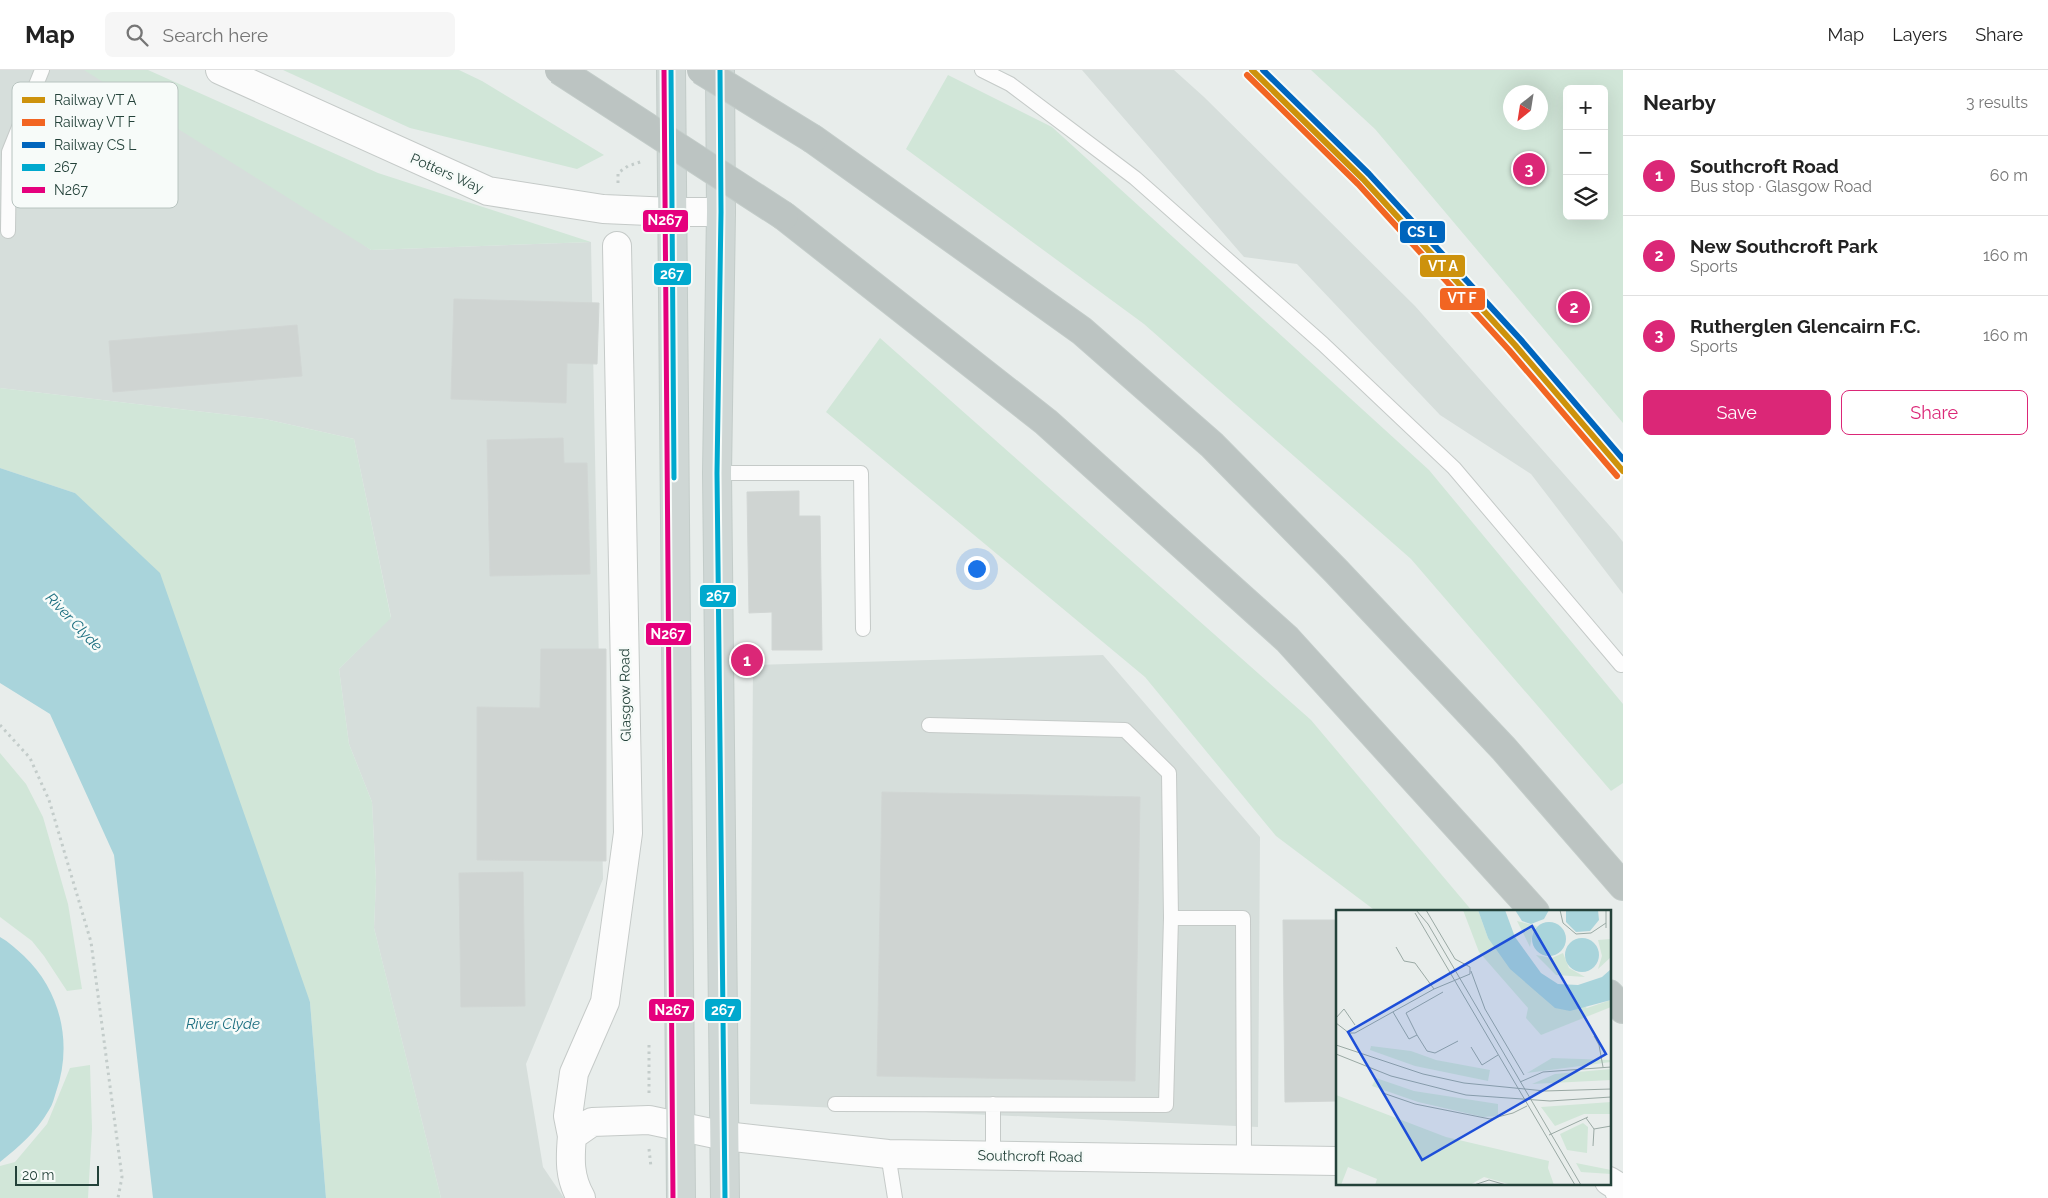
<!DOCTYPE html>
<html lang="en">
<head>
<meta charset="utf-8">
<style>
  :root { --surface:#fff; --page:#f6f6f6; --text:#222; --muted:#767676; --line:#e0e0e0; --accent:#db2777 }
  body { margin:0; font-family:Raleway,sans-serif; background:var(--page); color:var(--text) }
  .controls { position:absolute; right:15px; top:15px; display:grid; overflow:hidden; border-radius:8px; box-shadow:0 5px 20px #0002 }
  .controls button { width:45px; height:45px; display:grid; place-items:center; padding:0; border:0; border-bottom:1px solid var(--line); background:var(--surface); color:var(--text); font:25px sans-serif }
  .compass { position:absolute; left:1503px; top:15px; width:45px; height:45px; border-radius:50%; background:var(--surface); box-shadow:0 5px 20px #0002; rotate:210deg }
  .scale { position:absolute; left:15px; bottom:12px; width:84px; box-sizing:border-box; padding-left:5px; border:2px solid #24423a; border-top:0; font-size:14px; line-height:18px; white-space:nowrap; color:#24423a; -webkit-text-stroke:4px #f7fbf9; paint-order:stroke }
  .you { position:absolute; left:976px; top:498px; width:18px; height:18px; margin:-12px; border:4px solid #fff; border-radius:50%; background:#1a73e8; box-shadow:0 0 0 8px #1a73e833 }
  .badge { display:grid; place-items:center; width:32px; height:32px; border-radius:50%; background:var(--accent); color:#fff; font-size:16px; font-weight:700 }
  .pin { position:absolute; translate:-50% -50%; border:2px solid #fff; box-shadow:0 1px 5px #0006 }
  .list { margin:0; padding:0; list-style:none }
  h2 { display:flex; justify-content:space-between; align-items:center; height:65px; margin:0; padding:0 20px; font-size:21px }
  h2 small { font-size:16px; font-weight:400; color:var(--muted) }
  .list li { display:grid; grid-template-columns:32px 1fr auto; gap:15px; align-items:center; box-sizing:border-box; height:80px; padding:0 20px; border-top:1px solid var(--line) }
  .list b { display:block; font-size:19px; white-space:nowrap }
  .list p { margin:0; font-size:16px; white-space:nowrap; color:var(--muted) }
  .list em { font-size:16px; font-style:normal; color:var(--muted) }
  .actions { display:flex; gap:10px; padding:15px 20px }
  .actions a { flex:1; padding:11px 0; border:1px solid var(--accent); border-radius:8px; text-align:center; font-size:18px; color:var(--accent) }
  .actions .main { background:var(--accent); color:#fff }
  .icon { flex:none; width:28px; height:28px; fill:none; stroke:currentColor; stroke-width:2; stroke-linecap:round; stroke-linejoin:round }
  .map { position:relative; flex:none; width:1623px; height:1128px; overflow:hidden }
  header { display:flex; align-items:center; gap:30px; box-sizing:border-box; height:70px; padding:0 25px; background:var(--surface); border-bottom:1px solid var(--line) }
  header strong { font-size:24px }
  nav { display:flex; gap:28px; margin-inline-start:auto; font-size:18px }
  .search { width:350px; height:45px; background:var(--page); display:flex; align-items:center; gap:12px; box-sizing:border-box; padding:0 18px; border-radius:8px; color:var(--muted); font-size:19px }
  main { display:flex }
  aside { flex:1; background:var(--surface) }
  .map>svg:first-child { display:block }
</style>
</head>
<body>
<header>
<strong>Map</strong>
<div class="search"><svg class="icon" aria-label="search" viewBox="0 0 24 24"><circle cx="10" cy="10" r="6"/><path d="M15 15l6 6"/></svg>Search here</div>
<nav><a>Map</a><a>Layers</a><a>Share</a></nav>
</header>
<main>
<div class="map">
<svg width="1623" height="1128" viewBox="0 0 1623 1128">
  <rect width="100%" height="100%" fill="#e8edeb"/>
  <path fill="#d6dedb" d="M0 0H122L371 180 591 172 603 809 526 994 543 1097 564 1128H441L374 858 376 811 372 732 349 674 339 599 391 547 354 369 265 349 0 318Z
    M1082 0H1174L1204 27 1415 236 1616 463 1623 472V524L1531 404 1440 345 1297 194 1244 187Z
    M1103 585 1260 767 1258 1057 750 1034 753 595Z"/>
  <path fill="#d1e6d8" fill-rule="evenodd" d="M84 0H148L378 103 591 172 371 180Z
    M283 0H459L482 11 604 85 577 99 410 58Z
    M1311 0H1623V353L1375 59ZM1567 19H1604V146H1567ZM1510 22H1540V52H1510Z
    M948 5 1052 57 1429 400 1623 634V713L1611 721 1411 489 1144 254 906 79Z
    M880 268 1311 650 1473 842H1377L1276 766 1145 607 826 342Z
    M0 318 265 349 354 369 391 548 339 599 349 674 372 732 376 811 374 858 441 1128H326L310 932 75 423 0 398Z
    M0 683 26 714 43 747 68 834 82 919 67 921 44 886 32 871 0 847Z
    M90 995 92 1059 88 1128H0V1096L15 1092 47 1054 70 998Z"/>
  <path fill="#a9d4db" d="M0 398 75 423 160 503 310 932 326 1128H153L114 785 50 644 0 613Z
    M0 867C9 872 16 879 24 886 61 921 73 974 56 1022 54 1028 53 1034 49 1040 36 1062 20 1076 0 1092Z"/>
  <path fill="#cfd4d2" stroke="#d1d6d4" d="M454 229 599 233 597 294 567 293 566 333 451 329Z
    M297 255 302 306 113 322 109 271Z
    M563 368 564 393H587L590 504 490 506 487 370Z
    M799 421V446H820L822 580H772V542L749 543 747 422Z
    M541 579H606V791L477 790V637L540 638Z
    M882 722 1140 727 1135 1011 877 1006Z
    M523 802 525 936 461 937 459 803Z
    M1283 850H1337V1031L1285 1032Z"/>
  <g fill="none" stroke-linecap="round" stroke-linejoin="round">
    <g stroke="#c5cac8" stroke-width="16">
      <path id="lane" d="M982 0 1010 14 1135 108 1323 274 1454 398 1621 595
        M8 161 9 82 42 0
        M717 403H861L863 559
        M929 655 1125 660 1169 703 1171 848
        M835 1034 1166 1035 1171 848H1243L1244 1089
        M888 1084 895 1128
        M993 1086V1034"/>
    </g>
    <g stroke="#c5cac8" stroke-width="30">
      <path id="street" d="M220 0 488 121 603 139 672 142H721
        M572 1066 568 1046 574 1003 605 932 628 763 617 176
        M1609 1111 1617 1116 1622 1128
        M581 1128C569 1107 570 1089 572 1066L592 1052 649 1050 725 1066 888 1084 1337 1091"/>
    </g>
    <g stroke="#c3ccc9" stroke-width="30">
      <path id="primary" d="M671 0 681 1128
        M720 0 721 142 717 403 725 1128"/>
    </g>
    <g stroke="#c3ccc9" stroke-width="30">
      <path id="highway" d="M813 69 1082 261 1212 375 1336 501 1504 679 1623 816
        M784 146 1046 352 1287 569 1535 842
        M1609 924 1623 939"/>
    </g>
    <path stroke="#c3ccca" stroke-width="3" stroke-dasharray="2.5 4" stroke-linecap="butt" d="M618 113V103L628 96 643 91
      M0 655 30 688 49 730 91 872 122 1107 118 1128
      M649 1023V971
      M649 1079 651 1097"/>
    <use href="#lane" stroke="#fcfcfc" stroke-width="14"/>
    <use href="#street" stroke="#fcfcfc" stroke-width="28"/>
    <use href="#primary" stroke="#cfd7d5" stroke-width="28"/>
    <use href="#highway" stroke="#bcc4c2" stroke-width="28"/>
    <g stroke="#c3ccc9" stroke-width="30" stroke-linecap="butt">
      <path id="highway-bridge" d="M559 0 784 146
        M701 0 813 69"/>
    </g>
    <use href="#highway-bridge" stroke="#bcc4c2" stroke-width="28"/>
    <g stroke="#f7fbf9" stroke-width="9">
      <path id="bus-1" d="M671 0 674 408
        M720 0 721 142 717 403 725 1128"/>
    </g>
    <g stroke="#f7fbf9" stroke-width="9">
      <path id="bus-2" d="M664 0 673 1128"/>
    </g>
    <use href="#bus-1" stroke="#00a9ce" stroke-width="5"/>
    <use href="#bus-2" stroke="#e5007d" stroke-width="5"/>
    <g stroke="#f7fbf9" stroke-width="10">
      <path id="rail-1" d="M1252 0 1363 109 1515 275 1623 401"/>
    </g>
    <g stroke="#f7fbf9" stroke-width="10">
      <path id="rail-2" d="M1247 5 1358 114 1509 280 1617 406"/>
    </g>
    <g stroke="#f7fbf9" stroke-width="10">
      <path id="rail-3" d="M1263 0 1369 104 1521 270 1623 389"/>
    </g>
    <use href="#rail-1" stroke="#cd920c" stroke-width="6"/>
    <use href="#rail-2" stroke="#f26522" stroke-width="6"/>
    <use href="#rail-3" stroke="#0065bd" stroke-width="6"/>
  </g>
  <g text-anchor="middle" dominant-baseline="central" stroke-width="5" stroke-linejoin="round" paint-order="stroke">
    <g font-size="14" fill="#24423a" stroke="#f7fbf9">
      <text transform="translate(447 103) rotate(24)">Potters Way</text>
      <text transform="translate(625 625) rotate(-91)">Glasgow Road</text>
      <text transform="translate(1030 1086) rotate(1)">Southcroft Road</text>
    </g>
    <g font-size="15" font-style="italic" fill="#1c6f80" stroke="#f7fbf9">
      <text transform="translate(74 552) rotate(46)">River Clyde</text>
      <text x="223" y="954">River Clyde</text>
    </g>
  </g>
  <g transform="translate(1336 840)">
    <rect width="275" height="275" fill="#e8edeb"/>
    <path d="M127 0H142L152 28 251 98 275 90V97L205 125 190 108 192 98 143 42ZM181 11 201 16 197 21 194 37ZM275 29V47L262 59 266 46 262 30ZM227 43 233 58 249 67 220 65 200 45 216 48ZM35 136 75 141 100 150 154 160 152 171 79 156 34 140ZM216 148 275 150V152L191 163ZM275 159V170L196 174 219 164ZM40 168 78 181 162 194V206L147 207 82 192 36 176ZM0 185 110 227 213 251 212 258 218 275H176L148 267 134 275H39L41 269 12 257 5 275H0ZM275 192V204H248L219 216 205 197ZM247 213 252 217 251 243 231 240 224 224ZM240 253 275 260V264L245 262Z" fill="#d1e6d8"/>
    <path d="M142 0H169L179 27 205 63 222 74 242 75 266 67 275 59V90L234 101 219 98 174 59 152 28ZM179 0H213L208 9 195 14 186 11ZM230 0H262L263 10 254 21 240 22 230 12ZM196 29a17 17 0 1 1 34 0a17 17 0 1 1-34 0ZM229 45a17 17 0 1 1 34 0a17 17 0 1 1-34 0Z" fill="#a9d4db"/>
    <path fill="none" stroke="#9aa9a4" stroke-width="1" d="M80 0 92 14 245 275M224 0 227 13 240 24 255 23 270 13M79 3 239 275M270 18V0M60 37 68 51 79 53 98 79M135 61 149 99 188 165M57 102 73 129 81 125 70 103 107 82M0 108 8 99 19 115M0 113 13 123H19L98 79 134 64V57L119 49 90 0M81 125 91 141 99 143 122 131M258 126 263 135 267 157M0 135 87 164 128 173 209 181 275 179M135 137 146 155 162 145M0 144 55 166 130 185 214 191 275 187M184 172 207 162 275 157M47 183 79 194 154 209 177 203 191 196M250 208 258 219 257 236M258 219 275 216M213 225 252 207M138 275 153 270 170 275"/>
    <path fill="#1d4ed8" fill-opacity="0.15" stroke="#1d4ed8" stroke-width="2.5" d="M196 16 270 144 86 250 12 122Z"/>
    <rect width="275" height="275" fill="none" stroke="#24423a" stroke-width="2.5"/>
  </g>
  <rect x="12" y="12" width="166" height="126" rx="8" fill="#f7fbf9" stroke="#b8c4c0" stroke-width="1"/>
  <rect x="22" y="27" width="23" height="6" fill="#cd920c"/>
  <rect x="22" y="49" width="23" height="7" fill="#f26522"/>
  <rect x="22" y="72" width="23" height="6" fill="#0065bd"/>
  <rect x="22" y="94" width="23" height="7" fill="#00a9ce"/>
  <rect x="22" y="117" width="23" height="6" fill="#e5007d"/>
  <g font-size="14" fill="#24423a">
    <text x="54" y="35">Railway VT A</text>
    <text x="54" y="57">Railway VT F</text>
    <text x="54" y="80">Railway CS L</text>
    <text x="54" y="102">267</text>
    <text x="54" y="125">N267</text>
  </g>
  <g stroke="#f7fbf9" stroke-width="2">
    <rect x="642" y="139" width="47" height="24" rx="5" fill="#e5007d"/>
    <rect x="1399" y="150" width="47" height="24" rx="5" fill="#0065bd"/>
    <rect x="1419" y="184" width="47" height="24" rx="5" fill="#cd920c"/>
    <rect x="653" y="192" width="39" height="24" rx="5" fill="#00a9ce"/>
    <rect x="1439" y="217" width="47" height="24" rx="5" fill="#f26522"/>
    <rect x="699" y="514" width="38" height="24" rx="5" fill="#00a9ce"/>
    <rect x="645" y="552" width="47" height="24" rx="5" fill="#e5007d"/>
    <rect x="704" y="928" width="38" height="24" rx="5" fill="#00a9ce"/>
    <rect x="648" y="928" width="47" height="24" rx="5" fill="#e5007d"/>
  </g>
  <g font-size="14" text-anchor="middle" font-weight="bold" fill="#fff">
    <text x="665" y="155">N267</text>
    <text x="1422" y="167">CS L</text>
    <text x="1443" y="201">VT A</text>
    <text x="672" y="209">267</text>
    <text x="1462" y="233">VT F</text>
    <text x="718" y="531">267</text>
    <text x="668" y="569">N267</text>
    <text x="723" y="945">267</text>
    <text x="672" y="945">N267</text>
  </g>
</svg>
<div class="controls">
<button>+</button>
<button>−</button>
<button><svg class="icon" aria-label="layers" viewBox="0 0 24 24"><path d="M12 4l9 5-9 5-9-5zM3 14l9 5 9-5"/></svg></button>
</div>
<svg class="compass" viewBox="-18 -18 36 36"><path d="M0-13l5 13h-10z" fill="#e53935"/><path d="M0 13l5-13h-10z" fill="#767676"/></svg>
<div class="scale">20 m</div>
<div class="you"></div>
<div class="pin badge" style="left:747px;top:590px">1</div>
<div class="pin badge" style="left:1574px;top:237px">2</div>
<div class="pin badge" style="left:1529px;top:99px">3</div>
</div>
<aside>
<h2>Nearby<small>3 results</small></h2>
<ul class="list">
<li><span class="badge">1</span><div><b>Southcroft Road</b><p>Bus stop · Glasgow Road</p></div><em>60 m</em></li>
<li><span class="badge">2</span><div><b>New Southcroft Park</b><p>Sports</p></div><em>160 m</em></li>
<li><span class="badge">3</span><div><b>Rutherglen Glencairn F.C.</b><p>Sports</p></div><em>160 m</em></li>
</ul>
<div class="actions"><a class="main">Save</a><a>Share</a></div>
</aside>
</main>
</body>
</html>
